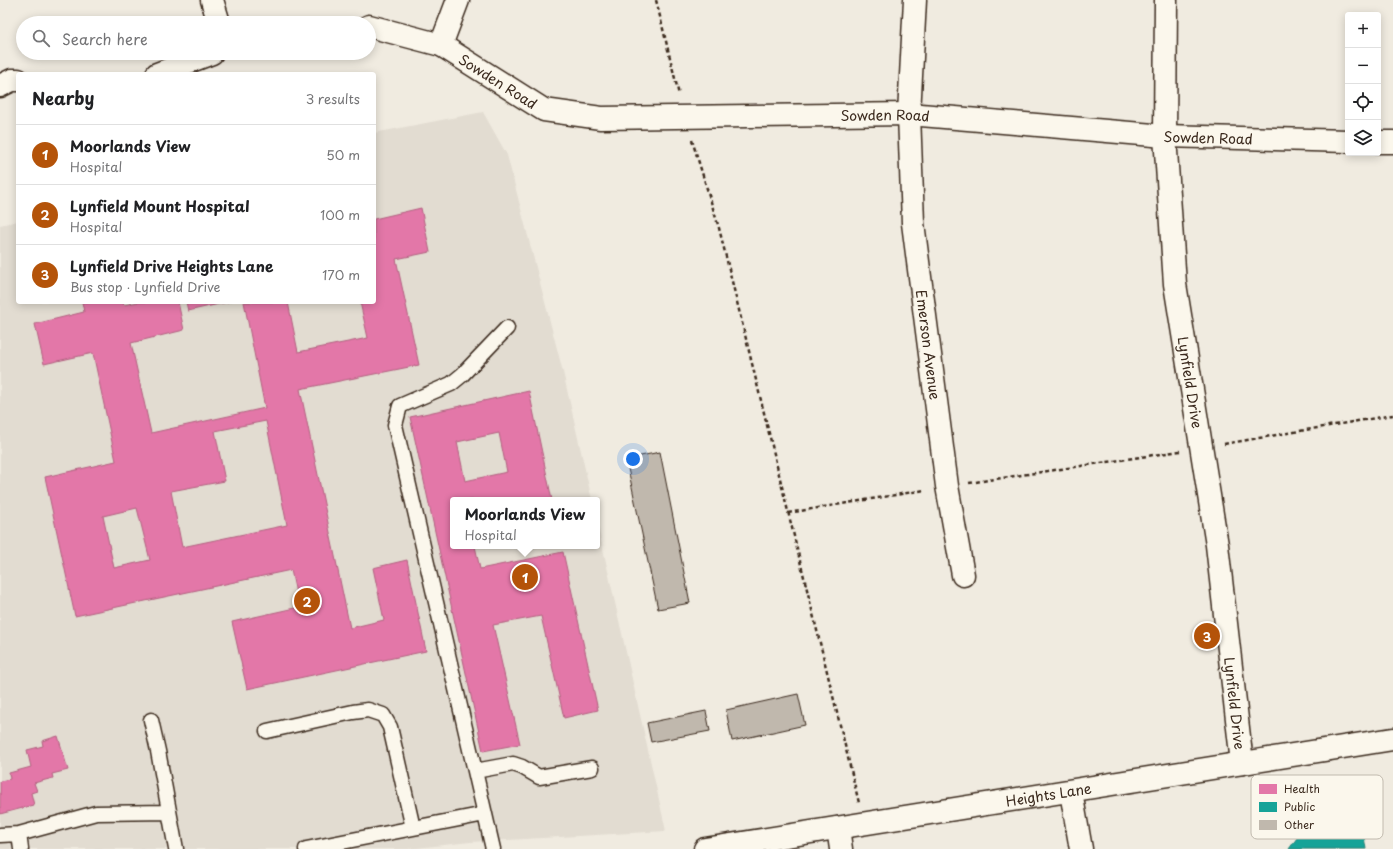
<!DOCTYPE html>
<html lang="en">
<head>
<meta charset="utf-8">
<style>
  :root { --surface:#fff; --page:#f2f2f2; --text:#202124; --muted:#757577; --line:#e0e0e0; --accent:#b45309 }
  body { margin:0; font-family:"Playpen Sans",sans-serif; background:var(--page); color:var(--text) }
  .controls { position:absolute; right:12px; top:12px; display:grid; overflow:hidden; border-radius:4px; box-shadow:0 2px 10px #0003 }
  .controls button { width:36px; height:36px; display:grid; place-items:center; padding:0; border:0; border-bottom:1px solid var(--line); background:var(--surface); color:var(--text); font:20px sans-serif }
  .you { position:absolute; left:633px; top:459px; width:14px; height:14px; margin:-10px; border:3px solid #fff; border-radius:50%; background:#1a73e8; box-shadow:0 0 0 6px #1a73e833 }
  .badge { display:grid; place-items:center; width:26px; height:26px; border-radius:50%; background:var(--accent); color:#fff; font-size:13px; font-weight:700 }
  .pin { position:absolute; translate:-50% -50%; border:2px solid #fff; box-shadow:0 1px 4px #0006 }
  .popup { position:absolute; left:450px; top:497px; width:150px; height:52px; box-sizing:border-box; display:grid; place-content:center; border-radius:4px; background:var(--surface); filter:drop-shadow(0 1px 3px #0005); font-size:13px; white-space:nowrap; color:var(--muted) }
  .popup b { font-size:15px; color:var(--text) }
  .popup::after { content:''; position:absolute; left:50%; top:100%; margin-left:-8px; border:8px solid transparent; border-top-color:var(--surface) }
  .list { margin:0; padding:0; list-style:none }
  h2 { display:flex; justify-content:space-between; align-items:center; height:52px; margin:0; padding:0 16px; font-size:17px }
  h2 small { font-size:13px; font-weight:400; color:var(--muted) }
  .list li { display:grid; grid-template-columns:26px 1fr auto; gap:12px; align-items:center; box-sizing:border-box; height:60px; padding:0 16px; border-top:1px solid var(--line) }
  .list b { display:block; font-size:15px; white-space:nowrap }
  .list p { margin:0; font-size:13px; white-space:nowrap; color:var(--muted) }
  .list em { font-size:13px; font-style:normal; color:var(--muted) }
  .icon { flex:none; width:22px; height:22px; fill:none; stroke:currentColor; stroke-width:2; stroke-linecap:round; stroke-linejoin:round }
  .map { position:relative; flex:none; width:1393px; height:849px; overflow:hidden }
  .search { position:absolute; background:var(--surface); box-shadow:0 2px 10px #0003; left:16px; top:16px; width:360px; height:44px; display:flex; align-items:center; gap:10px; box-sizing:border-box; padding:0 14px; border-radius:22px; color:var(--muted); font-size:15px }
  .panel { position:absolute; background:var(--surface); box-shadow:0 2px 10px #0003; left:16px; top:72px; width:360px; height:232px; border-radius:4px }
  .map>svg:first-child { display:block }
</style>
</head>
<body>
<div class="map">
<svg width="1393" height="849" viewBox="0 0 1393 849">
  <rect width="100%" height="100%" fill="#f0ebe0"/>
  <filter id="ink" filterUnits="userSpaceOnUse"><feTurbulence type="fractalNoise" baseFrequency=".025" numOctaves="2"/><feDisplacementMap in="SourceGraphic" scale="8" xChannelSelector="R" yChannelSelector="G"/><feConvolveMatrix kernelMatrix="1 2 1 2 8 2 1 2 1" color-interpolation-filters="sRGB"/></filter>
  <g filter="url(#ink)">
    <path fill="#e2dcd1" d="M483 112 507 155 563 372 592 500H453V546H597V522L666 831 470 842 408 849H0V225L18 221V302H374V133Z"/>
    <path fill="#e377a8" stroke="#b1607f" fill-rule="evenodd" d="M421 208 430 252 396 259 419 365 300 389 350 628 384 620 373 568 407 560 426 651 247 689 232 622 299 607 291 570 75 616 45 477 116 461 93 353 44 364 35 324 84 312 82 302H123L124 305 138 302H178L184 330 131 343 151 433 265 408 244 302H288L298 352 368 338 360 302H374V219ZM266 421 287 525 182 547 171 491 225 481 215 431ZM137 508 150 560 114 568 103 516Z
      M186 302H228L188 311Z
      M529 391 552 500H453V546H475L480 569 563 552 598 710 564 718 541 616 493 625 520 744 483 751 410 417ZM499 433 507 472 465 481 457 442Z
      M58 736 68 770 52 774 53 778 34 783 37 791 31 793 34 805 0 814V781L10 779 9 773 31 767 27 750 43 746 42 741Z"/>
    <path fill="#17a398" stroke="#227f73" d="M1338 804 1340 818 1364 837 1366 849H1289L1308 823 1307 810Z"/>
    <path fill="#c0b8ad" stroke="#3b2a1e" d="M660 452 690 603 658 609 626 459Z
      M798 694 805 725 732 741 726 710Z
      M706 711 710 731 651 742 647 723Z"/>
    <g fill="none" stroke-linecap="round" stroke-linejoin="round">
      <g stroke="#3b2a1e" stroke-width="17">
        <path id="lane" d="M151 720 158 751 176 849
          M267 731 353 712 368 710 383 715 390 727 413 828
          M475 771 513 764 522 767 539 777 592 768
          M19 834 21 849
          M0 835 19 834 96 813 169 812
          M306 849 485 814
          M493 849 395 425 400 406 451 384 462 375 507 328"/>
      </g>
      <g stroke="#3b2a1e" stroke-width="25">
        <g id="street">
          <path d="M212 0 219 23"/>
          <path id="s1" d="M915 0 909 114 913 223 947 486 963 575"/>
          <path id="s2" d="M1166 0 1165 136 1175 284 1217 545 1242 763"/>
          <path id="s3" d="M369 26 441 45 544 110 601 118 909 114 1165 136 1348 141"/>
          <path d="M441 45 458 0"/>
          <path d="M157 74 212 53"/>
          <path d="M0 86 12 80H18"/>
          <path d="M1378 142H1393"/>
          <path d="M1071 792 1081 849"/>
          <path d="M838 828 841 849"/>
        </g>
      </g>
      <g stroke="#3b2a1e" stroke-width="25">
        <g id="secondary">
          <path id="s4" d="M705 849 1393 739"/>
        </g>
      </g>
      <path stroke="#3b2a1e" stroke-width="2.5" stroke-dasharray="4 3" stroke-linecap="butt" d="M656 0 679 95
        M692 140 719 228 859 803
        M1224 444 1393 415
        M969 483 1180 451
        M788 513 925 490"/>
      <use href="#lane" stroke="#fbf7ec" stroke-width="14"/>
      <use href="#street" stroke="#fbf7ec" stroke-width="22"/>
      <use href="#secondary" stroke="#fbf7ec" stroke-width="22"/>
    </g>
  </g>
  <g text-anchor="middle" dominant-baseline="central" stroke-width="4" stroke-linejoin="round" paint-order="stroke">
    <g font-size="14" fill="#3b2a1e" stroke="#fbf7ec">
      <text stroke="none"><textPath href="#s3" startOffset="142">Sowden Road</textPath></text>
      <text stroke="none"><textPath href="#s3" startOffset="538">Sowden Road</textPath></text>
      <text stroke="none"><textPath href="#s3" startOffset="862">Sowden Road</textPath></text>
      <text stroke="none"><textPath href="#s1" startOffset="346">Emerson Avenue</textPath></text>
      <text stroke="none"><textPath href="#s2" startOffset="384">Lynfield Drive</textPath></text>
      <text stroke="none"><textPath href="#s2" startOffset="708">Lynfield Drive</textPath></text>
      <text stroke="none"><textPath href="#s4" startOffset="348">Heights Lane</textPath></text>
    </g>
  </g>
  <rect x="1251" y="775" width="132" height="64" rx="6" fill="#fbf7ec" stroke="#c1baae" stroke-width="1"/>
  <rect x="1259" y="784" width="18" height="10" fill="#e377a8"/>
  <rect x="1259" y="802" width="18" height="10" fill="#17a398"/>
  <rect x="1259" y="820" width="18" height="10" fill="#c0b8ad"/>
  <g font-size="11" fill="#3b2a1e">
    <text x="1284" y="793">Health</text>
    <text x="1284" y="811">Public</text>
    <text x="1284" y="829">Other</text>
  </g>
</svg>
<div class="controls">
<button>+</button>
<button>−</button>
<button><svg class="icon" aria-label="locate" viewBox="0 0 24 24"><circle cx="12" cy="12" r="6"/><path d="M12 2v4M12 18v4M2 12h4M18 12h4"/></svg></button>
<button><svg class="icon" aria-label="layers" viewBox="0 0 24 24"><path d="M12 4l9 5-9 5-9-5zM3 14l9 5 9-5"/></svg></button>
</div>
<div class="you"></div>
<div class="pin badge" style="left:525px;top:577px">1</div>
<div class="popup"><b>Moorlands View</b>Hospital</div>
<div class="pin badge" style="left:307px;top:601px">2</div>
<div class="pin badge" style="left:1207px;top:636px">3</div>
<div class="search"><svg class="icon" aria-label="search" viewBox="0 0 24 24"><circle cx="10" cy="10" r="6"/><path d="M15 15l6 6"/></svg>Search here</div>
<section class="panel">
<h2>Nearby<small>3 results</small></h2>
<ul class="list">
<li><span class="badge">1</span><div><b>Moorlands View</b><p>Hospital</p></div><em>50 m</em></li>
<li><span class="badge">2</span><div><b>Lynfield Mount Hospital</b><p>Hospital</p></div><em>100 m</em></li>
<li><span class="badge">3</span><div><b>Lynfield Drive Heights Lane</b><p>Bus stop · Lynfield Drive</p></div><em>170 m</em></li>
</ul>
</section>
</div>
</body>
</html>
